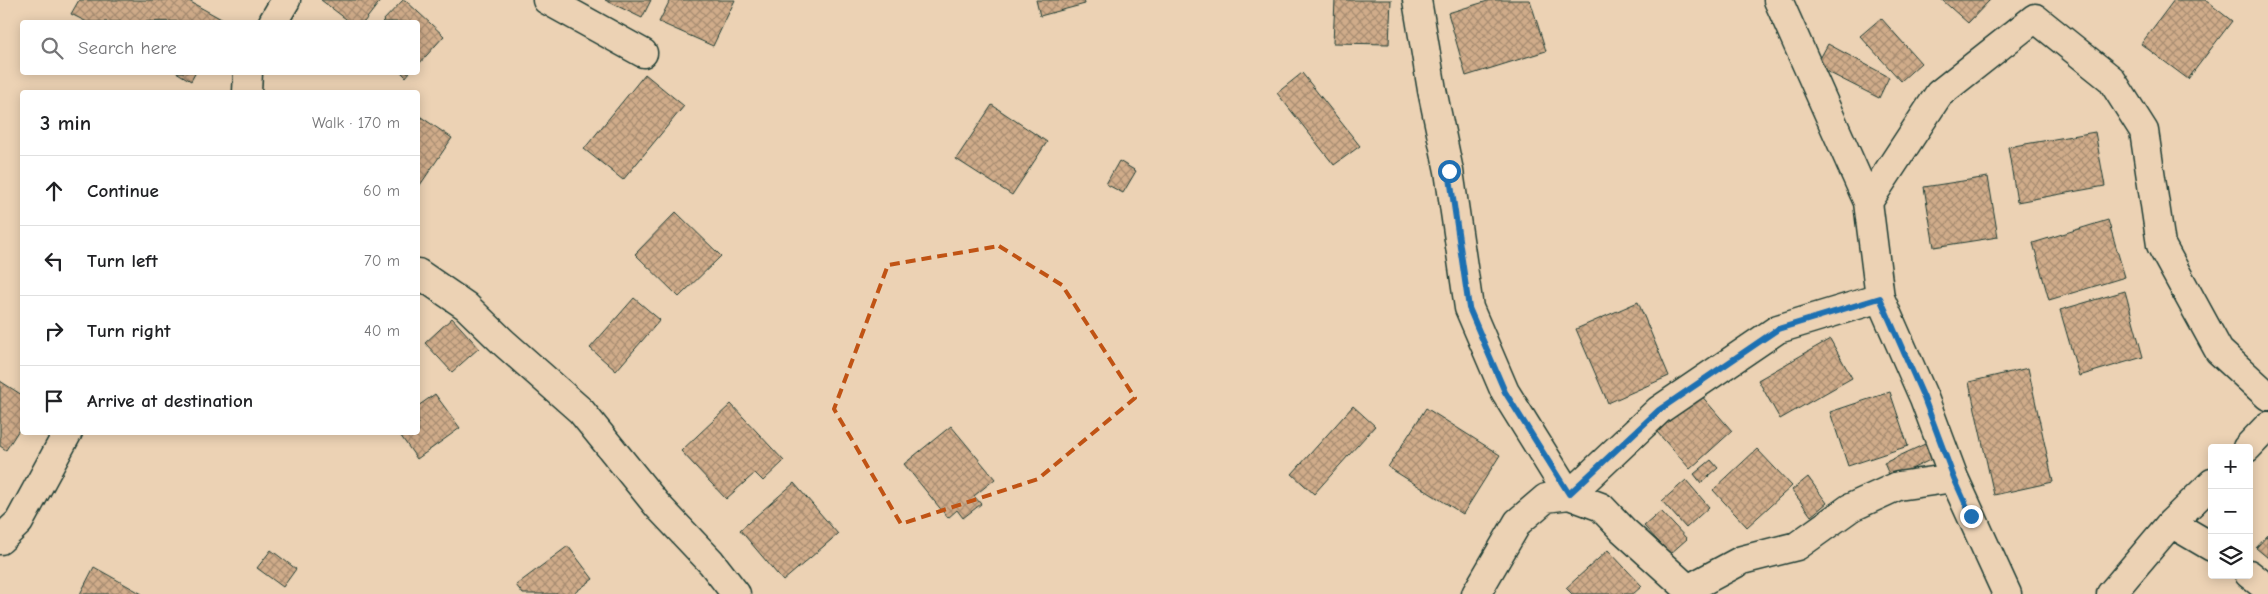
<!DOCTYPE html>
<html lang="en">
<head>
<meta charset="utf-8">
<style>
  :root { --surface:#fff; --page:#f2f2f2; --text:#202124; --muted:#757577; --line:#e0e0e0 }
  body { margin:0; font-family:"Comic Neue",sans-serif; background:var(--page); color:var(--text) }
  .controls { position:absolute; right:15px; bottom:15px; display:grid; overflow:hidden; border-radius:5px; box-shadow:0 2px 12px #0003 }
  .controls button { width:45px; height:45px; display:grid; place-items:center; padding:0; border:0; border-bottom:1px solid var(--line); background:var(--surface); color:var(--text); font:25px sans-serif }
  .stop { position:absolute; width:15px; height:15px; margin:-11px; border:4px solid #1f6fb2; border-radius:50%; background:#fff }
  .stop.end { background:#1f6fb2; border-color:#fff; box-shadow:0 1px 5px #0008 }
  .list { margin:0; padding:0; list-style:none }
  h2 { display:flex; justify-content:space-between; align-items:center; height:65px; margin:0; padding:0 20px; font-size:21px }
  h2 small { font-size:16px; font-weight:400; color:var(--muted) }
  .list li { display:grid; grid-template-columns:32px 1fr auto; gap:15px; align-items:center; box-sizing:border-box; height:70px; padding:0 20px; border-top:1px solid var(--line) }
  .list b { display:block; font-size:19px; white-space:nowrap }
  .list em { font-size:16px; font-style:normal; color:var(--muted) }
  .icon { flex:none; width:28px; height:28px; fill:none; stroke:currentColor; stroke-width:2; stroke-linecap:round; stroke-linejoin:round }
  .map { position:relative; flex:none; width:2268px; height:594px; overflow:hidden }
  .search { position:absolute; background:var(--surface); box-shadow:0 2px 12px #0003; left:20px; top:20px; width:400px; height:55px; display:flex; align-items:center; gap:12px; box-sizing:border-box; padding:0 18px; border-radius:5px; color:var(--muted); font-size:19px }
  .panel { position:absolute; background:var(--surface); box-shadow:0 2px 12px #0003; left:20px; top:90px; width:400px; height:345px; border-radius:5px }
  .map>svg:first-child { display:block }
</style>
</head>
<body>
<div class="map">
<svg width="2268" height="594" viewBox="0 0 2268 594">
  <defs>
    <pattern id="building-cross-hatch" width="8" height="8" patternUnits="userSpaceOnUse" patternTransform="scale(1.25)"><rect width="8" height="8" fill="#d0ac8a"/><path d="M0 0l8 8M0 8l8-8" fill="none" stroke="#a88d72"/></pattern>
  </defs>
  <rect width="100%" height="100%" fill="#ecd2b4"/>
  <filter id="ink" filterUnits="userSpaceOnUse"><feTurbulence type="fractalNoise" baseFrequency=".02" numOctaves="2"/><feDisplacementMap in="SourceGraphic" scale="10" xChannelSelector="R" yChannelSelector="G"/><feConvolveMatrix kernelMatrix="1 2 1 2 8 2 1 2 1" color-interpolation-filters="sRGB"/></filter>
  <g filter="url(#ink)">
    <path fill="url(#building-cross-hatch)" stroke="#1f3d34" d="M79 0H187L225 21 87 22 71 14Z
      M321 0H381L364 22H350Z
      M403 0H405L444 36 418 65V22H382Z
      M605 0H651L642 18Z
      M670 0H735L713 46 659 22Z
      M1036 0H1084L1085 4 1040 16Z
      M1335 0H1391L1389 44 1333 43Z
      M1491 0H1530L1546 51 1466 76 1448 13Z
      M1942 0H1990L1968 23Z
      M2174 0H2205L2232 21 2188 79 2141 44Z
      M1881 18 1921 63 1901 81 1860 36Z
      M1828 44 1889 77 1879 98 1816 66Z
      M176 72H196L191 81Z
      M401 72H410L406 77Z
      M1302 73 1360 146 1334 165 1277 93Z
      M645 74 684 106 623 180 584 149Z
      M992 105 1047 142 1012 195 956 159Z
      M418 115 452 138 418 188Z
      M2095 132 2105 186 2017 202 2008 147Z
      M1119 161 1136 171 1123 193 1106 184Z
      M1988 177 1998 237 1934 247 1924 187Z
      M676 212 721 256 679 297 635 254Z
      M2108 220 2125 277 2049 300 2033 243Z
      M2125 291 2143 357 2079 376 2060 310Z
      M634 298 660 320 616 371 590 348Z
      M1638 302 1669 376 1608 403 1576 329Z
      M452 318 479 348 452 372 425 343Z
      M1830 339 1852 378 1780 419 1758 380Z
      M2028 368 2053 482 1994 495 1969 382Z
      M0 381 22 395V425L6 450 0 446Z
      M1890 392 1908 446 1848 466 1830 412Z
      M435 394 460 428 417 459 398 432H418V406Z
      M1700 394 1732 431 1690 469 1657 432Z
      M731 404 784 461 763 481 755 473 726 499 681 451Z
      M1353 406 1375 426 1314 494 1292 474Z
      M1426 408 1500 455 1463 514 1388 467Z
      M951 426 995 479 974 496 981 504 963 518 957 510 948 518 904 464Z
      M1925 444 1932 459 1891 479 1884 463Z
      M1757 449 1792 486 1747 527 1713 490Z
      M1711 460 1718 468 1701 483 1694 474Z
      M1808 477 1827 503 1811 516 1792 490Z
      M1686 480 1709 507 1686 528 1662 501Z
      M794 483 838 534 783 581 740 530Z
      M1661 511 1687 539 1670 554 1644 526Z
      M2268 535V558L2256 548Z
      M568 546 593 579 573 594H523L516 585Z
      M271 550 296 569 283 587 257 568Z
      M1608 550 1642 586 1633 594H1572L1566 588Z
      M94 567 142 594H80Z"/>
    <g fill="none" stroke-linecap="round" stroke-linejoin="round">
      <g stroke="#1f3d34" stroke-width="31">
        <path id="street" d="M547 0 643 53
          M1417 0 1432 90 1449 171 1469 308 1505 392 1569 495 1659 410 1778 329 1880 298
          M1778 0 1868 202 1880 298 1924 398 1954 478
          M273 22 286 0
          M247 92 248 72
          M1868 202 1939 94 2035 18 2111 79 2144 131 2161 245 2219 351 2268 396
          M418 273 466 306 503 342 581 411 657 505 711 562 736 594
          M2247 448 2268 426
          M2171 523 2212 547
          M0 540 19 522 68 432
          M2249 574 2268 589
          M1476 594 1518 522 1546 498 1569 495 1601 507 1623 530 1688 589 1742 560 1797 546 1850 508 1898 486 1954 478 2007 594
          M2111 594 2171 523 2212 483"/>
      </g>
      <use href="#street" stroke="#ecd2b4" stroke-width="28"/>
    </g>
  </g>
  <g fill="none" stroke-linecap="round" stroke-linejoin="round" filter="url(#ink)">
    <path stroke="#1f6fb2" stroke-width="6" d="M1449 171 1469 308 1505 392 1569 494 1659 410 1778 329 1880 298 1924 398 1954 478 1971 516"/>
  </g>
  <path fill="none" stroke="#c05314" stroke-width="4" stroke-dasharray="10 6" stroke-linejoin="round" d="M999 246 1062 285 1135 398 1038 479 901 524 834 409 888 265Z"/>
</svg>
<div class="controls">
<button>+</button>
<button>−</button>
<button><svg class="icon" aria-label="layers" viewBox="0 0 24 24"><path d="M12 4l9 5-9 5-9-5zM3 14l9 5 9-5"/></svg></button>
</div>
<div class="stop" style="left:1449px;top:171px"></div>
<div class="stop end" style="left:1971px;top:516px"></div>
<div class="search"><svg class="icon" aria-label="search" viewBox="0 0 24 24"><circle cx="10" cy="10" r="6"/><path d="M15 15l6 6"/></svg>Search here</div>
<section class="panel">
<h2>3 min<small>Walk · 170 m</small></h2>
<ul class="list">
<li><svg class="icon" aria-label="ahead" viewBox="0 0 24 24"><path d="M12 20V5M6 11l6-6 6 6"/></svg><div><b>Continue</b></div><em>60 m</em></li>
<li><svg class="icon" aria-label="left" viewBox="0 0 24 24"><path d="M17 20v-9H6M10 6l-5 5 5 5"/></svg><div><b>Turn left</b></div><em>70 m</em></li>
<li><svg class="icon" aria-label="right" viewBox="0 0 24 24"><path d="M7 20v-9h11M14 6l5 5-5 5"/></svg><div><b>Turn right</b></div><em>40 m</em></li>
<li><svg class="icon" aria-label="arrive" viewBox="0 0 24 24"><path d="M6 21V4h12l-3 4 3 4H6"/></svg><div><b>Arrive at destination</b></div></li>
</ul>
</section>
</div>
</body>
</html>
